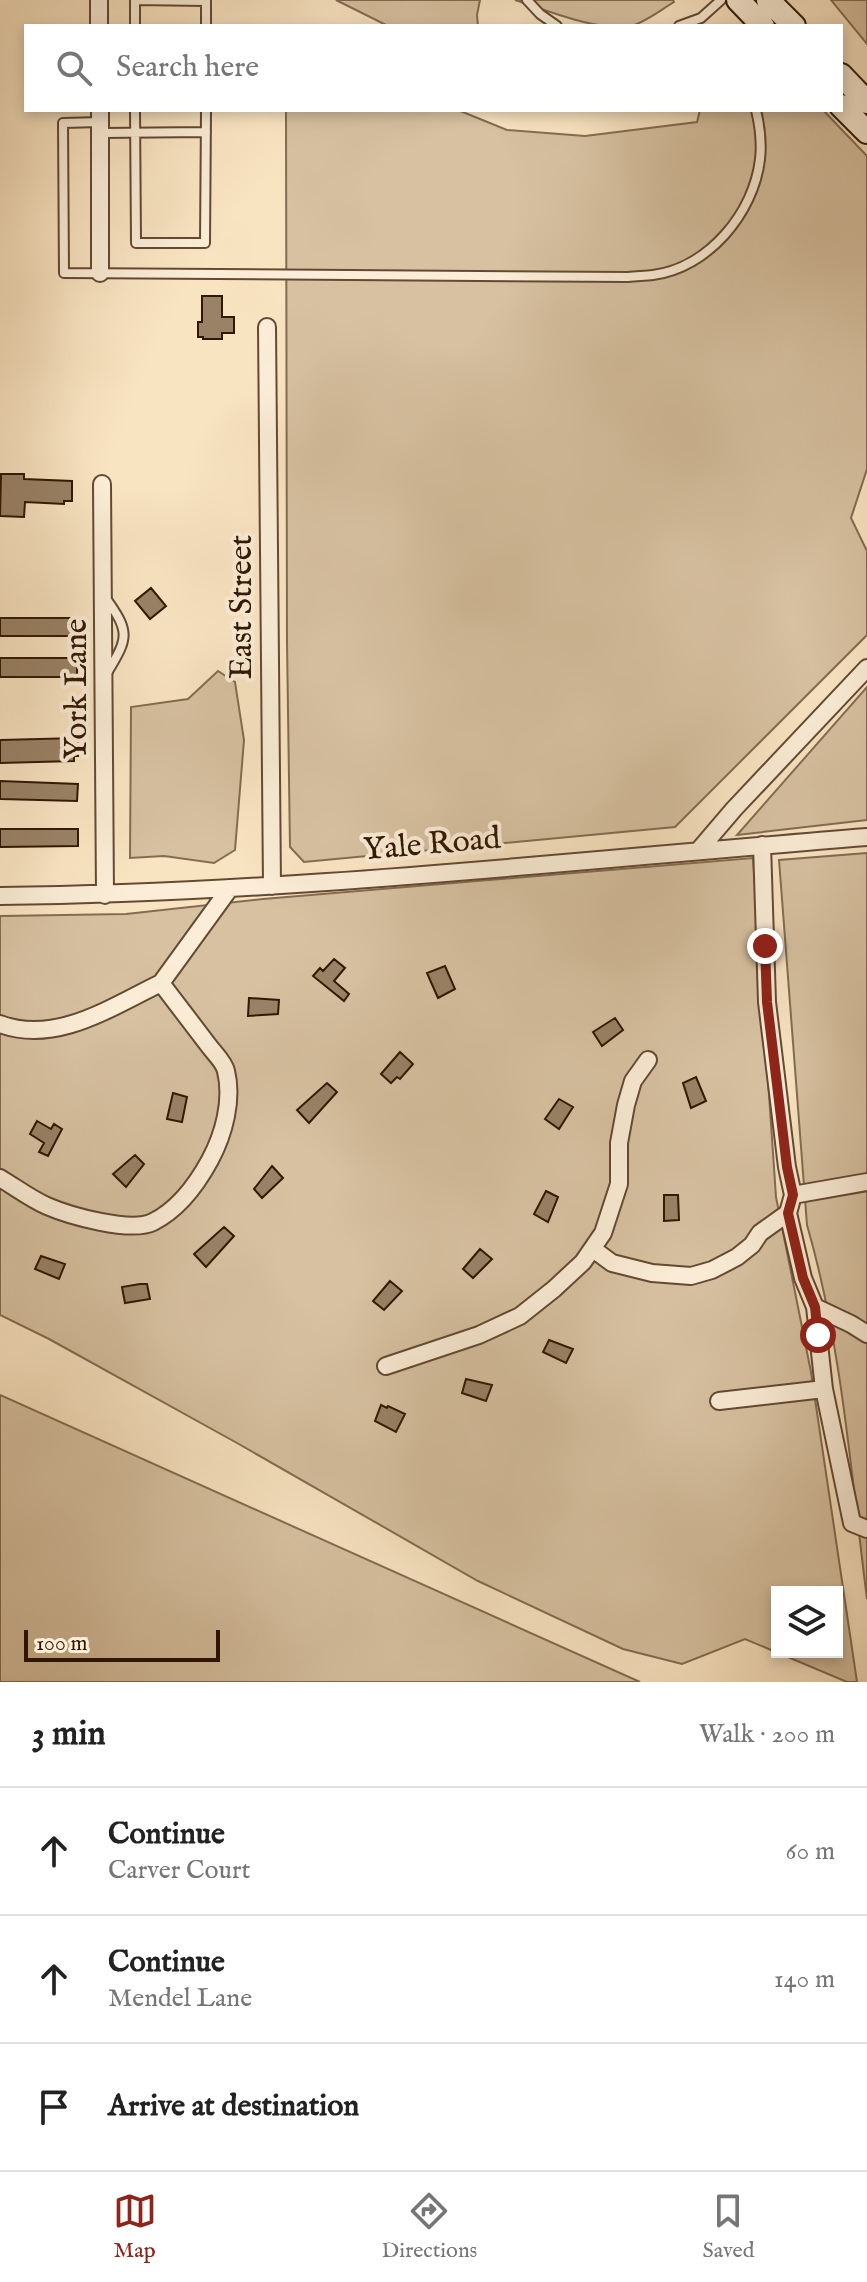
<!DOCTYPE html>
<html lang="en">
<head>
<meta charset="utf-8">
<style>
  :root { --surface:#fff; --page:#f6f6f6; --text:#222; --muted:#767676; --line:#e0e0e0; --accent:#8f2418 }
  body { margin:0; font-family:"IM FELL English",serif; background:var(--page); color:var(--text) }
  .controls { position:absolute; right:24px; bottom:24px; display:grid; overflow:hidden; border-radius:0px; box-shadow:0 4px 12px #0003 }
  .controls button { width:72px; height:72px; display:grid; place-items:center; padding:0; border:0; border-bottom:2px solid var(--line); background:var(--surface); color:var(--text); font:40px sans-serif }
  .scale { position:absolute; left:24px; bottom:20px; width:196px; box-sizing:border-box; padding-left:8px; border:4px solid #311702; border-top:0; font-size:22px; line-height:28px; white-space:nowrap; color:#311702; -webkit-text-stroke:6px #fbedd7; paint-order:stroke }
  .stop { position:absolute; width:24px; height:24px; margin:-18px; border:6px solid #8f2418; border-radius:50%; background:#fff }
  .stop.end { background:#8f2418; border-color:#fff; box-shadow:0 2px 8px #0008 }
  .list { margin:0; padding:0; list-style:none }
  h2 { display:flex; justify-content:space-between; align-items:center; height:104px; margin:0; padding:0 32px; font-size:34px }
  h2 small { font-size:26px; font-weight:400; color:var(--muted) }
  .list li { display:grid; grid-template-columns:52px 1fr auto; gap:24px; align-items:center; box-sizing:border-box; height:128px; padding:0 32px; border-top:2px solid var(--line) }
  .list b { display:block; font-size:30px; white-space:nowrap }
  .list p { margin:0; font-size:26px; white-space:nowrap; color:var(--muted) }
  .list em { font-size:26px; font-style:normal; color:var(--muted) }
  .icon { flex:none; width:44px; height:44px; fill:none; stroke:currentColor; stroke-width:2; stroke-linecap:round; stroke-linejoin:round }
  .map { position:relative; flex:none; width:867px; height:1682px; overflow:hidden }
  .search { position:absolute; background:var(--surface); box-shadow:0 4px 12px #0003; left:24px; right:24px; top:24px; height:88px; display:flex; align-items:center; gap:20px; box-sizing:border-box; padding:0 28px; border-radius:0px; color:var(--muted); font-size:30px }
  .sheet { height:488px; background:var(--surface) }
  nav { display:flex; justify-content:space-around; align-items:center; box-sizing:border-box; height:112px; border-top:2px solid var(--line); background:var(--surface); font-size:22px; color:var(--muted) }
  nav a { display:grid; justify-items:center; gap:4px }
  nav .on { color:var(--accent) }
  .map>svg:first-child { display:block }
</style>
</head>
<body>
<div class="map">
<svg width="867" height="1682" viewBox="0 0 867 1682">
  <rect width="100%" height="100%" fill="#f9e4c2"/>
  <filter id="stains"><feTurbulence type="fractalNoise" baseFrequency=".0025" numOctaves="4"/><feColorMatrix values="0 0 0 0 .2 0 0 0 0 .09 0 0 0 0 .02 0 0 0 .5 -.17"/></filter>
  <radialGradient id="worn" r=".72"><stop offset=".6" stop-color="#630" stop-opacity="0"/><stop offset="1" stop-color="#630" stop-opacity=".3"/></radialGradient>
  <path fill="#d7c1a1" stroke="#846c52" stroke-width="2" fill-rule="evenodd" d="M336 0H480L477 15 478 26H388Z
    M515 0H673L674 2C662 9 643 24 630 26 599 32 546 10 515 0Z
    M831 0H867V44Z
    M286 110H458L507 130 585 136 697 122 700 110H823L867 156V469L851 518 867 551V635L675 827 304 862 290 847 287 643Z
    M218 671 235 682 244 740 235 850 214 863 164 856 130 858 131 707 188 699Z
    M867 687V820L737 835Z
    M867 853V1599C851 1474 842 1346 807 1225L779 860Z
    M753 858 776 1197 811 1372 857 1682H847L745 1639 682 1664 623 1649 478 1581 237 1443 49 1339 0 1315V916L126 914 263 899ZM777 1592H837V1652H777Z
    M0 1395 640 1682H0Z"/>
  <path fill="#998266" stroke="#311702" stroke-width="2" d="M202 296H222V317H234V333H222V339H203V337H198V322H202Z
    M1 474H24V479L72 481V501H64V504L25 502 24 517 0 516Z
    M151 588 166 606 150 619 135 601Z
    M0 618H77V636H0Z
    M0 658H77V677H0Z
    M78 738V756H74V761L0 763V740Z
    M0 781 78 784 77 801 0 799Z
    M0 829H78V846L0 847Z
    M334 959 345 968 334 981 349 994 344 1001 313 976 320 968 323 971Z
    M445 966 455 989 438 998 427 973Z
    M249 998 279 1000 278 1014 248 1016Z
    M615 1018 623 1030 602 1046 593 1032Z
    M400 1052 413 1064 400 1079 397 1077 391 1083 381 1074Z
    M696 1077 706 1101 691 1108 683 1083Z
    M327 1083 337 1092 309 1123 297 1110Z
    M173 1093 187 1097 182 1122 167 1119Z
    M559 1099 573 1107 559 1129 545 1119Z
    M37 1121 51 1129 54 1124 62 1129 48 1156 39 1152 44 1143 30 1134Z
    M135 1155 144 1164 126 1187 113 1174Z
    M272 1166 283 1178 262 1198 254 1189Z
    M546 1191 558 1197 548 1222 534 1214Z
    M664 1195H678L679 1220 664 1221Z
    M224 1227 234 1236 206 1267 194 1254Z
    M480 1249 492 1259 473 1278 463 1269Z
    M41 1256 65 1264 59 1279 35 1269Z
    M390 1281 402 1291 384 1310 373 1301Z
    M140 1284H147L150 1299 125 1303 122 1287Z
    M549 1340 573 1349 566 1363 543 1352Z
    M466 1379 492 1385 486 1401 462 1393Z
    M381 1405 387 1408 388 1406 405 1414 396 1432 375 1421Z"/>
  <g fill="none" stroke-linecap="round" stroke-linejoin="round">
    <g stroke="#634a32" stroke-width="12">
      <path id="lane" d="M527 0 540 14 557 26
        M135 26V0L206 1V26
        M679 26 701 18 721 0
        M135 110 136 243H205L206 110
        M100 122 63 123 64 273 628 277C637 276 645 276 653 275 708 268 754 213 760 159 762 142 760 127 756 110
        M101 133 206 132
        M105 597C130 632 129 637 107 673"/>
    </g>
    <g stroke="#634a32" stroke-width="20">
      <path id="street" d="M99 0V26
        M100 110V273
        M267 327 272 886
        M102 484 105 895
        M699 850 734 809 867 668
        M0 896C290 893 579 860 867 837
        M161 983 230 888
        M0 1024C56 1045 111 1007 161 983 177 1004 193 1025 209 1046 215 1054 224 1062 226 1071 233 1100 224 1134 210 1160 197 1184 179 1209 153 1222 131 1233 70 1216 47 1206 31 1199 15 1187 0 1178
        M793 1195 867 1182
        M788 1213 803 1278 815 1307 824 1389 852 1523 867 1529
        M593 1249 612 1263 652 1273 691 1276 712 1270 737 1257 752 1245 760 1233 788 1213 793 1195 787 1167 767 1002 762 845
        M815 1307 851 1324 867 1334
        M386 1366 479 1335 520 1316 554 1289 583 1262 603 1233 619 1184V1143L626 1105 633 1081 648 1060
        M719 1401 824 1389"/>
    </g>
    <g stroke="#311702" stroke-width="26">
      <path id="secondary" d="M738 0 763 26
        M768 0 794 26
        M841 75 867 102
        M841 106 867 132"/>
    </g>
    <use href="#lane" stroke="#fbedd7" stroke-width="8"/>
    <use href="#street" stroke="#fbedd7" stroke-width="16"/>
    <use href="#secondary" stroke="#fbedd7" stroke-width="22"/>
  </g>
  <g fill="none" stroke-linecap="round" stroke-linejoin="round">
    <path stroke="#8f2418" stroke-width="10" d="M765 946 767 1002 787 1167 793 1195 788 1213 803 1278 815 1307 818 1335"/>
  </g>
  <g text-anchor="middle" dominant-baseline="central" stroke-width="8" stroke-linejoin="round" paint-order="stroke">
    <g font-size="32" fill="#311702" stroke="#fbedd7">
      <text transform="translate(242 607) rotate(-90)">East Street</text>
      <text transform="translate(77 689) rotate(-90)">York Lane</text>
      <text transform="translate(432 845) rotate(-5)">Yale Road</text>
    </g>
  </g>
  <rect width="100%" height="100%" filter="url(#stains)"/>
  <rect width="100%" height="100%" fill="url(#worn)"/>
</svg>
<div class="controls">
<button><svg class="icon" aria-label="layers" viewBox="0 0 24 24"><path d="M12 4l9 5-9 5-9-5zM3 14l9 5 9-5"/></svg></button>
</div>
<div class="scale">100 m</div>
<div class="stop" style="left:818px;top:1335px"></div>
<div class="stop end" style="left:765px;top:946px"></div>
<div class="search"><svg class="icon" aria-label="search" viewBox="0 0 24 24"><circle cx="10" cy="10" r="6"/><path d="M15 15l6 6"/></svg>Search here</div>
</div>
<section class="sheet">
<h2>3 min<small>Walk · 200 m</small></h2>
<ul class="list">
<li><svg class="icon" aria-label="ahead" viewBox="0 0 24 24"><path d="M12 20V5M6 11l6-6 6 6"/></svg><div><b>Continue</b><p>Carver Court</p></div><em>60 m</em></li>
<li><svg class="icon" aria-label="ahead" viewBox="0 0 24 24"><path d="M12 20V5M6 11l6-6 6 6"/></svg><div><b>Continue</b><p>Mendel Lane</p></div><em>140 m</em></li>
<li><svg class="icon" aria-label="arrive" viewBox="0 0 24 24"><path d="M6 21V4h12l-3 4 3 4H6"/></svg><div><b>Arrive at destination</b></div></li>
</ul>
</section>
<nav>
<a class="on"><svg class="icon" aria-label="map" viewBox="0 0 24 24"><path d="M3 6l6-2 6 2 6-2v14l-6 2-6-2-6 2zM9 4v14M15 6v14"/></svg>Map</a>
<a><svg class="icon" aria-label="directions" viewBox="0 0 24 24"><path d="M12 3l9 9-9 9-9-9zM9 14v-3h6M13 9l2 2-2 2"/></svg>Directions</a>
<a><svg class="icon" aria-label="saved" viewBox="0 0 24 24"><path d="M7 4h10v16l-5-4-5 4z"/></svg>Saved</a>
</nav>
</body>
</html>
